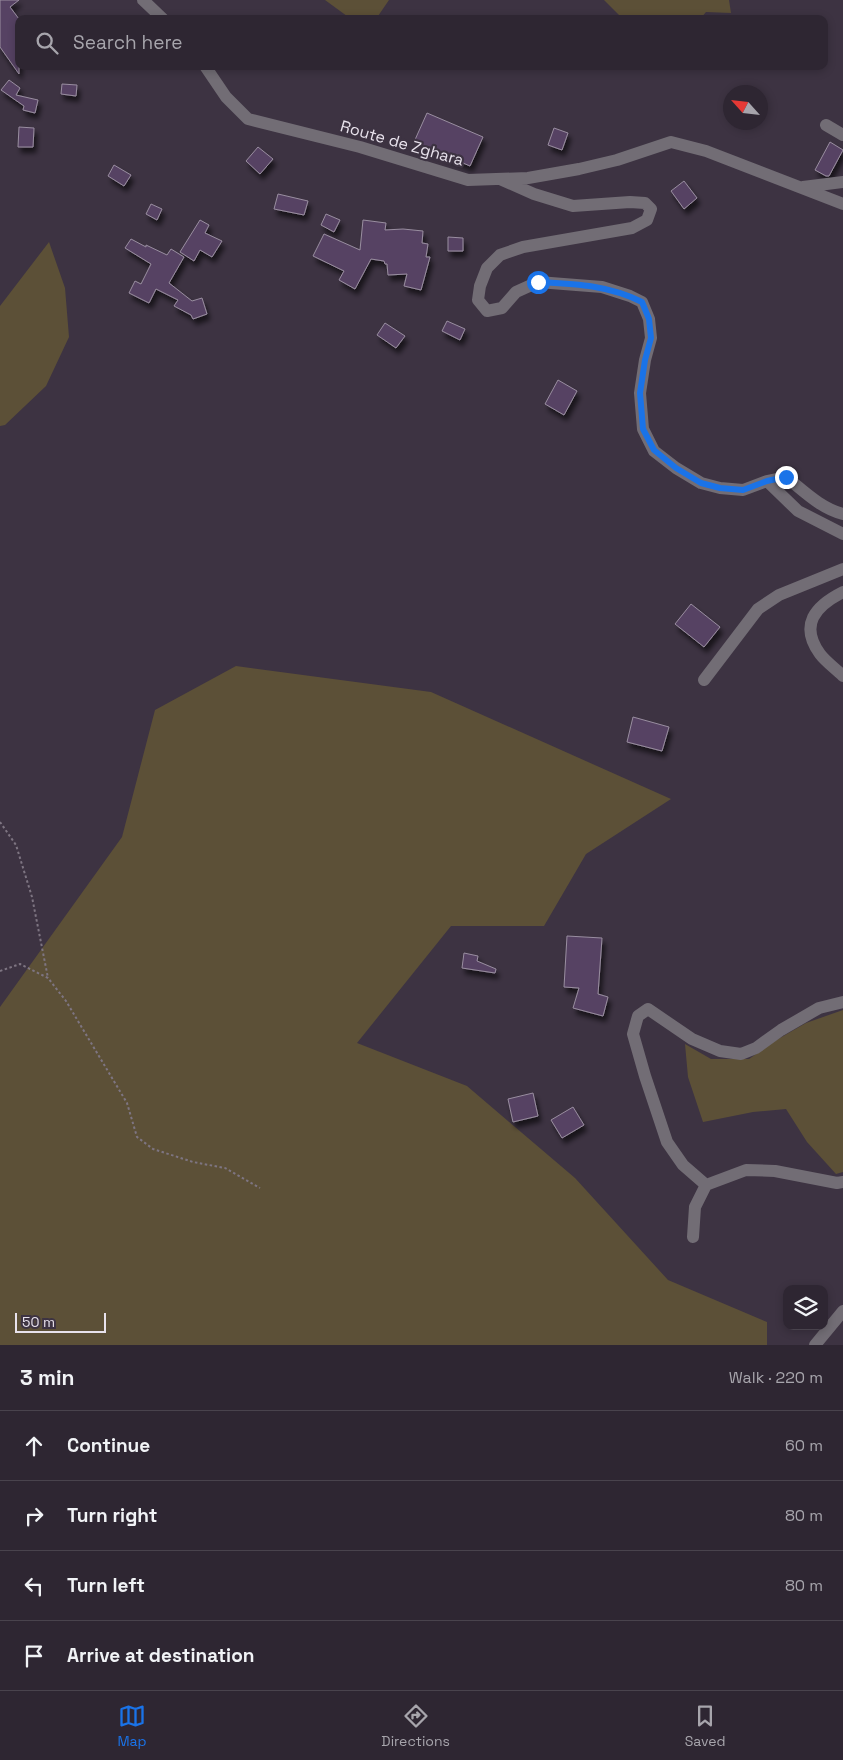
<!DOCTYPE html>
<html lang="en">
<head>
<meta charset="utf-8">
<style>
  :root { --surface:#2e2632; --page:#3a323e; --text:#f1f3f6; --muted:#a7a5ac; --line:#49434d; --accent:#1a73e8 }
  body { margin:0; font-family:"Space Grotesk",sans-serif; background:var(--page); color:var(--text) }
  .controls { position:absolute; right:15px; bottom:15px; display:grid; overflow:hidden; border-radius:10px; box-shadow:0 2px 8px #0003 }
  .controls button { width:45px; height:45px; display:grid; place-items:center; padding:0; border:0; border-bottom:1px solid var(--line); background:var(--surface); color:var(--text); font:25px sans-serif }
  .compass { position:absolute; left:723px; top:85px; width:45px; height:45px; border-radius:50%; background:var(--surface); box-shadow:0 2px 8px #0003; rotate:297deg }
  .scale { position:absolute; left:15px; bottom:12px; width:91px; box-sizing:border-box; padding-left:5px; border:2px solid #e8e2ec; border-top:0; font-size:14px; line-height:18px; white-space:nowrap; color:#e8e2ec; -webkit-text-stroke:4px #3d3342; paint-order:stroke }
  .stop { position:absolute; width:15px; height:15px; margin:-11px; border:4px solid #1a73e8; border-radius:50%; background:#fff }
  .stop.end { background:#1a73e8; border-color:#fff; box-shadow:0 1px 5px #0008 }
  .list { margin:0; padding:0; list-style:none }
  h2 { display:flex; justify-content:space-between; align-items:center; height:65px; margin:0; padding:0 20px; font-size:21px }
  h2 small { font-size:16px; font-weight:400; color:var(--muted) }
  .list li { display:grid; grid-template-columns:32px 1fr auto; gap:15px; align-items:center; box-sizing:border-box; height:70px; padding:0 20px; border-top:1px solid var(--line) }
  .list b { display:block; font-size:19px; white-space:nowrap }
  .list em { font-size:16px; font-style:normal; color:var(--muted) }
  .icon { flex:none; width:28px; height:28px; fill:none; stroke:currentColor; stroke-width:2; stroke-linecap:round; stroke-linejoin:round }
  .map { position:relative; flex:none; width:843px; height:1345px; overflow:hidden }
  .search { position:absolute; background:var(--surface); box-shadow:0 2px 8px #0003; left:15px; right:15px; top:15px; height:55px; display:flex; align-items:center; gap:12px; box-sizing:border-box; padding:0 18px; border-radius:10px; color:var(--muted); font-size:19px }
  .sheet { height:345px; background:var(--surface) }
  nav { display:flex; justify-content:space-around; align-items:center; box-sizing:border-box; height:70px; border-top:1px solid var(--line); background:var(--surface); font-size:14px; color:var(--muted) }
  nav a { display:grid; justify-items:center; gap:2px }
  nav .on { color:var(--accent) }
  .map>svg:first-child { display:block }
</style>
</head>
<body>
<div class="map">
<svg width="843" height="1345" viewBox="0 0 843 1345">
  <defs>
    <filter id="shadow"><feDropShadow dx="3" dy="5.5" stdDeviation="2.5" flood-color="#0009"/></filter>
  </defs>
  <rect width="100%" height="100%" fill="#3d3342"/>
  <path fill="#5c5037" d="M325 0H389L376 19H351Z
    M604 0H729L731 13 706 12 700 19H623Z
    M49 242 65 288 69 337 46 386 5 425 0 426V306Z
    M236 666 431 692 671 799 586 854 544 926H451L357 1043 467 1086 575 1178 668 1280 767 1322V1345H0V1007L122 837 155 710Z
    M843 1010V1172L836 1174 807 1142 786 1109 753 1112 703 1122 688 1077 685 1044 711 1059H749L773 1042 806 1023Z"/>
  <path fill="#574263" stroke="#998ea0" filter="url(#shadow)" d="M0 0H19L10 7 19 19V74L0 47Z
    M9 80 20 88 16 95 38 100 35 113 23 110 24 106 1 90Z
    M62 84 77 85 76 96 61 94Z
    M427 113 483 137 470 166 414 142Z
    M19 127 34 128 33 147H18Z
    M554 128 568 133 562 150 548 145Z
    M830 142 843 150 829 176H826L815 170Z
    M258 147 273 159 260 174 246 161Z
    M114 165 131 175 124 186 108 176Z
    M684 181 697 198 684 209 671 191Z
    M278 194 308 201 304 215 274 209Z
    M151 204 162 209 157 220 146 214Z
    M326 214 340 220 334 232 321 225Z
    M200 220 209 225 205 233 222 241 212 257 200 250 194 261 180 252Z
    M363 220 386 223 385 230 403 229 423 231 422 243 428 244 426 257H430L421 290 404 286 407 274 388 275 387 264H385L384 261 371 259 355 289 339 280 344 271 313 256 324 234 360 250Z
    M448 237 463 238V251H448Z
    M131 239 146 247V245L167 255 171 249 184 257 169 283 192 301 202 298 207 314 193 319 191 315 174 306 178 300 156 289 149 303 129 293 135 281 141 284 151 264 125 248Z
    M447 321 465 329 460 340 442 331Z
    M385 323 405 336 396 348 377 335Z
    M558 380 577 391 564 415 545 404Z
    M691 604 720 627 704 647 675 624Z
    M633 717 669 727 662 751 627 742Z
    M567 936 602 938 598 994 608 997 603 1016 573 1008 579 988 564 987Z
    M464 953 478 956 477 961 496 969 495 973 462 968Z
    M533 1093 538 1116 513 1122 508 1099Z
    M573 1107 584 1125 562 1138 551 1120Z"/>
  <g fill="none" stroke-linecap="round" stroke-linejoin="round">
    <path stroke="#7e7582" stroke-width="2" stroke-dasharray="2.5 2.5" stroke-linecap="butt" d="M0 822 16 845 32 897 48 978
      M0 971 20 964 48 978 66 1001 127 1103 137 1137 153 1149 193 1162 225 1168 260 1188"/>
    <path stroke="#726d75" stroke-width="12" d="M143 0 163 19
      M205 66 226 97 248 119 360 147 468 180 528 178 579 169 617 160 671 142 706 151 843 204
      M826 125 843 135
      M500 179 534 194 573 206 630 202 645 203 651 209 647 220 632 228 523 247 500 255 487 268 480 286 478 300 487 311 502 308 516 292 538 282 602 287 630 296 642 302 649 319 651 338 645 360 640 393 643 429 654 451 676 468 701 483 720 488 743 490 767 481 786 477C804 491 820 508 843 514
      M803 187 843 182
      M767 481 798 511 843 534
      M843 592C815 606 799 625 820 654 826 662 836 669 843 676
      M704 680 758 609 779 595 843 569
      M706 1185 683 1165 667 1142 645 1076 633 1034 638 1016 648 1009 692 1039 720 1051 741 1054 756 1048 781 1030 819 1008 843 1002
      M693 1237 695 1207 706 1185 746 1170 775 1171 837 1183 843 1182
      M815 1345 843 1311"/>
  </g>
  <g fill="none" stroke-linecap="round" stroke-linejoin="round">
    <path stroke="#1a73e8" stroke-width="6" d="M538 282C575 284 608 285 642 302L649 319 651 338 645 360 640 393 643 429 654 450 676 468 701 483 720 488 743 490 767 481 786 477"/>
  </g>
  <g text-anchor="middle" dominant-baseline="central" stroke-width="4.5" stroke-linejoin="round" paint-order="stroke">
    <g font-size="16" fill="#e8e2ec" stroke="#3d3342">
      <text transform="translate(402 143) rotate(16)">Route de Zghara</text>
    </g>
  </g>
</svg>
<div class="controls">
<button><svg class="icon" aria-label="layers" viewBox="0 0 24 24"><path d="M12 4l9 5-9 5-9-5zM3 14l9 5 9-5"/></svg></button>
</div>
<svg class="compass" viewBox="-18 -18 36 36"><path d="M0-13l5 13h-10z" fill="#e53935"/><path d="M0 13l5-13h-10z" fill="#a7a5ac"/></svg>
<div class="scale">50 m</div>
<div class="stop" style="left:538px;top:282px"></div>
<div class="stop end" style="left:786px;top:477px"></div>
<div class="search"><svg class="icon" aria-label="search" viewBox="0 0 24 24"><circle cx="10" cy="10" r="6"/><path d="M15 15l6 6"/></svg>Search here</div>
</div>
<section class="sheet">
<h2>3 min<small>Walk · 220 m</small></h2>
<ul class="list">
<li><svg class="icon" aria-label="ahead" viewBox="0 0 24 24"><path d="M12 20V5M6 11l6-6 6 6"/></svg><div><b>Continue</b></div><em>60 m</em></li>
<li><svg class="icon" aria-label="right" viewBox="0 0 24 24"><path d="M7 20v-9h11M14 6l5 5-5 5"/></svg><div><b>Turn right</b></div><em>80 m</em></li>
<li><svg class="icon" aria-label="left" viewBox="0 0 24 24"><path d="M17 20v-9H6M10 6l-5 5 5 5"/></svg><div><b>Turn left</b></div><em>80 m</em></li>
<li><svg class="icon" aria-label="arrive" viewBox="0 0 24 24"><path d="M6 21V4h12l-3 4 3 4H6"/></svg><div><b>Arrive at destination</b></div></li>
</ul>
</section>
<nav>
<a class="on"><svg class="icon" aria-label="map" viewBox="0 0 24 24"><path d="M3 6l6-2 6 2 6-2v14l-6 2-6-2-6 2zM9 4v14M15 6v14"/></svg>Map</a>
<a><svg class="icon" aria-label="directions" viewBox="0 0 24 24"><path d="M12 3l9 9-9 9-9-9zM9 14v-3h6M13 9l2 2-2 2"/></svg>Directions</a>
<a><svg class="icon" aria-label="saved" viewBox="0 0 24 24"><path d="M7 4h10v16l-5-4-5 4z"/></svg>Saved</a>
</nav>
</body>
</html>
